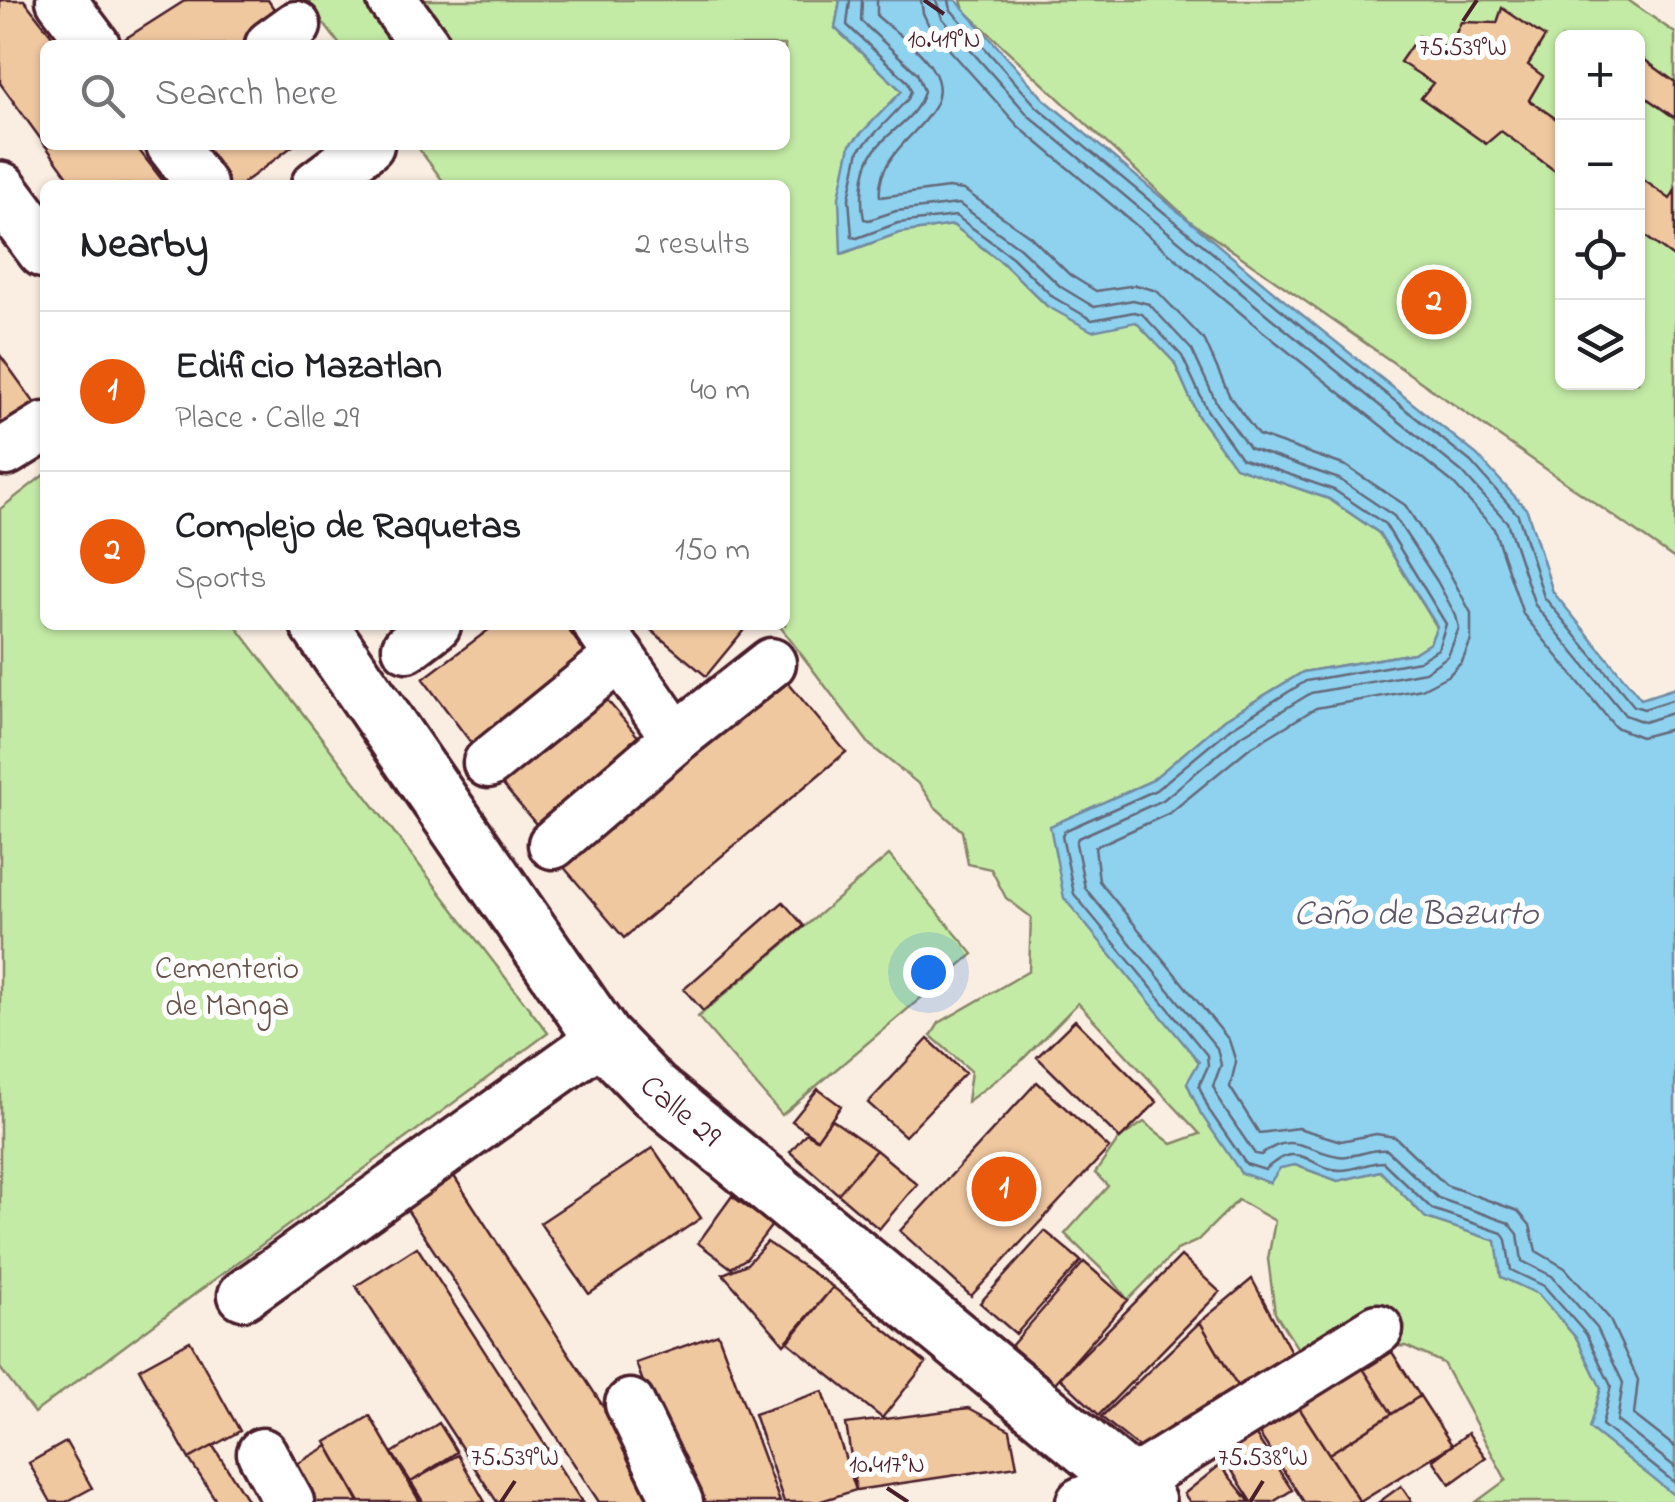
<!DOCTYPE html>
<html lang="en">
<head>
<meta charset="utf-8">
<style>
  :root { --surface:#fff; --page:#f2f2f2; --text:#202124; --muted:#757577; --line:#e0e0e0; --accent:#ea580c }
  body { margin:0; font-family:"Indie Flower",sans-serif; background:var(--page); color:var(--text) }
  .controls { position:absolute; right:30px; top:30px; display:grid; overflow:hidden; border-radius:15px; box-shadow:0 2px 8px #0004 }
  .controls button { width:90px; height:90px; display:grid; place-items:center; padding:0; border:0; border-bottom:2px solid var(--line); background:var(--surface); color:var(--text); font:50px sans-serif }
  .you { position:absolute; left:928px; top:972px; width:35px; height:35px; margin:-25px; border:8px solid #fff; border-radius:50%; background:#1a73e8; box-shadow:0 0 0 15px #1a73e833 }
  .badge { display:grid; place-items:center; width:65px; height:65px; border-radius:50%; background:var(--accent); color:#fff; font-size:32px; font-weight:700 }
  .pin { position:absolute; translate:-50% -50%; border:5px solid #fff; box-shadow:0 2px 10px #0006 }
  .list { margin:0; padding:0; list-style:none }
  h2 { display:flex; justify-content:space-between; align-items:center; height:130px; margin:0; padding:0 40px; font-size:42px }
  h2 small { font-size:32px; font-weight:400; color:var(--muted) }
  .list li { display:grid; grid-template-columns:65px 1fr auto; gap:30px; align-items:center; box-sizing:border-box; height:160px; padding:0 40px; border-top:2px solid var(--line) }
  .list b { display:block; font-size:38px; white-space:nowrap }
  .list p { margin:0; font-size:32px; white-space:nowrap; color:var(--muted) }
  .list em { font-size:32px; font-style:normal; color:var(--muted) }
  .icon { flex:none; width:55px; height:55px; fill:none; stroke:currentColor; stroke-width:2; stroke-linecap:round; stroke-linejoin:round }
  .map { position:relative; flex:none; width:1675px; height:1502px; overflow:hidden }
  .search { position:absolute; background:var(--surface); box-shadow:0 2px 8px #0004; left:40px; top:40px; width:750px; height:110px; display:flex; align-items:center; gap:25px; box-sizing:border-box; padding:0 35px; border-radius:15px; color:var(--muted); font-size:38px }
  .panel { position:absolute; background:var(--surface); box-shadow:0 2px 8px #0004; left:40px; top:180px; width:750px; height:450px; border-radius:15px }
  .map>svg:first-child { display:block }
</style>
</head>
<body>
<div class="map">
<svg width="1675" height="1502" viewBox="0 0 1675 1502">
  <rect width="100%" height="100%" fill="#faeee2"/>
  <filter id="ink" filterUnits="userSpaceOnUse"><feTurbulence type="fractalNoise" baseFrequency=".01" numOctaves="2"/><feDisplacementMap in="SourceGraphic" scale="20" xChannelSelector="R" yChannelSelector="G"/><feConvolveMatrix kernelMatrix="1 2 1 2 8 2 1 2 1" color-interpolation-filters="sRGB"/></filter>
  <g filter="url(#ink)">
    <path fill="#c4eba6" stroke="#878568" stroke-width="2.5" fill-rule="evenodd" d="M306 0H840L835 28 902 91 850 145 842 254 899 233 953 225 1005 265 1047 306 1136 322 1174 362 1198 416 1236 467 1329 499 1379 533 1437 627 1430 643 1414 653 1303 672 1225 719 1151 781 1051 826 1172 1025 1199 1062 1187 1083 1201 1114 1280 1168 1295 1165 1338 1181 1380 1171 1426 1218 1497 1241 1501 1277 1538 1293 1577 1339 1640 1466 1675 1496V1502H1476L1506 1480 1443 1363 1406 1346 1298 1349 1275 1313 1268 1259 1275 1221 1238 1200 1197 1241 1177 1250 1128 1300 1111 1278 1065 1234 1108 1186 1095 1173 1119 1139 1144 1122 1172 1144 1200 1134 1078 1003 1020 1062 967 1102 971 1071 931 1036 939 1023 1029 971 1031 917 1006 898 991 869 968 864 962 831 935 807 920 785 870 745 779 625H785V185H446L416 145H785V45H340Z
      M961 0H1628L1675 33V559L1190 221 964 10ZM1562 38H1638V382H1562Z
      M45 474V625H235L548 1033 34 1413 0 1368V509Z
      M889 855 973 954 782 1115 698 1017Z"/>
    <path fill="#8ed2ef" stroke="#738aa1" stroke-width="2.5" d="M840 0H956L1044 99 1285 301 1477 455 1527 510 1553 592 1641 699 1675 688V1496L1589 1428 1601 1388 1577 1339 1538 1294 1501 1277 1496 1241 1426 1218 1380 1171 1338 1181 1295 1165 1280 1168 1270 1183 1241 1173 1201 1114 1187 1083 1199 1062 1064 898 1050 826 1151 781 1225 719 1303 672 1414 653 1430 643 1437 626 1379 533 1329 499 1235 467 1198 416 1174 362 1136 322 1092 331 1047 306 1005 265 953 225 899 233 841 254 839 197 850 145 902 91 835 28Z"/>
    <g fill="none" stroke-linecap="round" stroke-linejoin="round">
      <path stroke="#656779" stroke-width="2.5" d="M850 0 847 25 908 82 911 91 908 99 859 150 849 198 852 237 857 238 898 223 956 216 1012 257 1053 297 1092 320 1134 312 1142 314 1182 356 1207 410 1241 458 1334 490 1385 524 1446 624 1438 649 1419 661 1306 681 1232 727 1156 790 1064 831 1062 836 1074 894 1207 1055 1208 1066 1199 1086 1209 1110 1246 1164 1265 1170C1300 1136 1309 1170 1341 1170 1355 1170 1369 1162 1383 1162L1432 1209 1502 1233 1506 1240 1511 1270 1544 1286 1586 1334 1611 1386 1602 1425 1675 1483
        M862 0 861 21 917 73 924 91C918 119 886 131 872 154 862 170 860 201 864 219L869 220 896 211 959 204 1020 248 1061 287 1094 307 1133 300 1149 304 1192 350 1217 404 1249 448 1339 479 1394 516 1437 581 1456 616 1459 628 1448 656 1425 672 1311 693 1239 737 1163 800 1078 838 1076 843 1085 888 1217 1048 1221 1065 1213 1086 1221 1104 1255 1154 1261 1155C1292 1130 1307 1151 1338 1156 1353 1159 1370 1148 1387 1150L1438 1198 1509 1223 1518 1234 1522 1261 1552 1276 1597 1328 1623 1383 1617 1421 1675 1467
        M877 0V16C895 32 921 49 933 70 962 120 874 140 880 197L948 188 964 190 1030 236 1070 275 1096 291 1136 285 1157 291 1205 341 1230 397 1258 435 1346 466 1405 505 1449 572 1471 613V640L1462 662 1449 675 1422 689 1316 708 1248 749 1170 813 1095 847 1099 881 1229 1040 1236 1062 1230 1087 1259 1133 1298 1128 1341 1141 1376 1134 1395 1137 1446 1185 1518 1211 1530 1225 1536 1251 1565 1268 1609 1318 1638 1380 1634 1415 1675 1447
        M921 0 923 13 930 28 1019 127 1261 330 1452 482 1494 529 1523 614 1615 727 1641 737 1675 728
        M936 0 942 18 1029 116 1271 318 1462 472 1507 522 1535 605 1625 715 1644 722 1675 712
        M949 0 951 10 1037 107 1279 308 1471 462 1518 515 1544 597 1634 706 1644 709 1675 699"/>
    </g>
    <path fill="#f0c8a0" stroke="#4a1f2b" stroke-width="2.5" d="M0 0H24L59 45H45V145H135L166 185H74L0 83Z
      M186 0H268L284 24 251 45H123L120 42Z
      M1502 8 1545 37 1528 65 1543 76 1529 100 1562 123V176L1501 131 1486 144 1421 98 1433 83 1400 62 1418 36 1449 49 1461 22 1497 23Z
      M1638 55 1675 82V118L1638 92Z
      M199 145H294L241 185H229Z
      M1638 176 1670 199 1675 190V258L1638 231Z
      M0 355 36 405 0 431Z
      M495 625H565L592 662 475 748 423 679Z
      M645 625H748L706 676Z
      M784 678 846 752 624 938 562 865Z
      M601 693 640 739 536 824 497 778Z
      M783 902 804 926 703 1011 684 989Z
      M1075 1020 1157 1102 1120 1139 1037 1057Z
      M928 1039 965 1073 905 1136 868 1103Z
      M1037 1082 1109 1148 971 1296 900 1231Z
      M818 1089 841 1106 817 1139 792 1121Z
      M831 1119 876 1150 838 1194 790 1152 806 1133 817 1139Z
      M653 1148 701 1218 589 1294 540 1223Z
      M876 1150 917 1184 879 1229 838 1194Z
      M450 1170 665 1502H599L402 1202Z
      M732 1196 772 1225 747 1258 731 1268 698 1243Z
      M1045 1231 1081 1261 1016 1334 980 1303Z
      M767 1242 833 1287 784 1344 723 1274 747 1264Z
      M417 1247 582 1502H497L356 1286Z
      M1181 1256 1220 1292 1099 1415 1060 1378Z
      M1084 1262 1128 1300 1055 1383 1011 1346Z
      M1252 1279 1299 1367 1244 1398 1200 1322Z
      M833 1287 926 1363 882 1418 788 1342Z
      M1200 1322 1244 1398 1142 1450 1101 1417Z
      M718 1334 780 1502H687L636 1363Z
      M190 1341 240 1431 189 1459 139 1369Z
      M1392 1352 1420 1396 1392 1414 1364 1370Z
      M1357 1359 1392 1414 1329 1454 1294 1400Z
      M823 1391 856 1490 818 1502H784L754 1414Z
      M1420 1396 1452 1445 1360 1502 1329 1454Z
      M1294 1400 1360 1502H1304L1254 1426Z
      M969 1408 1010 1430 1017 1466 856 1490 846 1424Z
      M370 1416 420 1502H360L326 1442Z
      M439 1423 457 1452 411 1482 392 1453Z
      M1251 1428 1292 1490 1273 1502H1252L1218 1449Z
      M1468 1433 1486 1458 1450 1484 1433 1460Z
      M66 1442 92 1488 66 1502H51L29 1463Z
      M213 1446 248 1501 247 1502H217L189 1459Z
      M328 1446 359 1502H296L280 1474Z
      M458 1455 485 1502H423L411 1482Z
      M1220 1465 1250 1502H1190L1184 1494Z
      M1401 1486 1412 1502H1379Z"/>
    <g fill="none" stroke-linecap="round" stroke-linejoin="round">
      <g stroke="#4a1f2b" stroke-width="55">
        <path id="minor" d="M61 0 95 45
          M392 0 425 45
          M270 45 296 26
          M171 145 202 185
          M316 185 369 145
          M6 451 45 427
          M598 625 676 738
          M407 647 436 625
          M488 763 620 656
          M553 844 676 738 771 663
          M243 1295 603 1038
          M630 1404 678 1502
          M262 1453 289 1502
          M1081 1502 1130 1483 1378 1329"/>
      </g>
      <g stroke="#4a1f2b" stroke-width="62">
        <g id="major">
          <path d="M0 190 45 250"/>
          <path id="s1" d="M319 625 603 1038 653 1090 1130 1483 1147 1502"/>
        </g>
      </g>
      <use href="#minor" stroke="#fff" stroke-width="48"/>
      <use href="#major" stroke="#fff" stroke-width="55"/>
    </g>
  </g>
  <path fill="none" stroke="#4a1f2b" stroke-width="4" d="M924 0 944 14M1463 21 1477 0M887 1488 908 1502M501 1502 515 1481M1250 1502 1263 1481"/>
  <g text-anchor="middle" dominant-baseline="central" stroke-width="10" stroke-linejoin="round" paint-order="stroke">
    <g font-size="32" fill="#68524a" stroke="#fff">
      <text x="227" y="970">Cementerio<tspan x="227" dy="37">de Manga</tspan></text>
    </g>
    <g font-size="32" fill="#4a1f2b" stroke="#fff">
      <text stroke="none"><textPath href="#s1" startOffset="608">Calle 29</textPath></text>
    </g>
    <g font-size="35" font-style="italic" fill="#5e5566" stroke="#fff">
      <text x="1416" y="915">Caño de Bazurto</text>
    </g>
  </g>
  <g font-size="25" text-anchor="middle" fill="#4a1f2b" stroke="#fff" stroke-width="10" stroke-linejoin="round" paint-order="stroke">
    <text x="944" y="47">10.419°N</text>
    <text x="1463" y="55">75.539°W</text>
    <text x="515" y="1465">75.539°W</text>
    <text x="1263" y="1465">75.538°W</text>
    <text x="887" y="1472">10.417°N</text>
  </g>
</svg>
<div class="controls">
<button>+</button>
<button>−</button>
<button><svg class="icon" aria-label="locate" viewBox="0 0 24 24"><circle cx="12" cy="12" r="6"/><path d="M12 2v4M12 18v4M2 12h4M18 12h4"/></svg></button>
<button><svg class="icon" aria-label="layers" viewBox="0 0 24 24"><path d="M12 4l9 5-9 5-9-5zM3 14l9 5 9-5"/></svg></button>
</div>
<div class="you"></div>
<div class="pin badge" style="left:1004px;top:1189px">1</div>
<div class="pin badge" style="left:1434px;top:302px">2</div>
<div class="search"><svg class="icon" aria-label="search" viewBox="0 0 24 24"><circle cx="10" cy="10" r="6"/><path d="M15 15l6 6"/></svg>Search here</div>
<section class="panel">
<h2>Nearby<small>2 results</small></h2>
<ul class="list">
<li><span class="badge">1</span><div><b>Edificio Mazatlan</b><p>Place · Calle 29</p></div><em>40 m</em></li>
<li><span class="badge">2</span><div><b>Complejo de Raquetas</b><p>Sports</p></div><em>150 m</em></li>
</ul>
</section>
</div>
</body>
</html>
